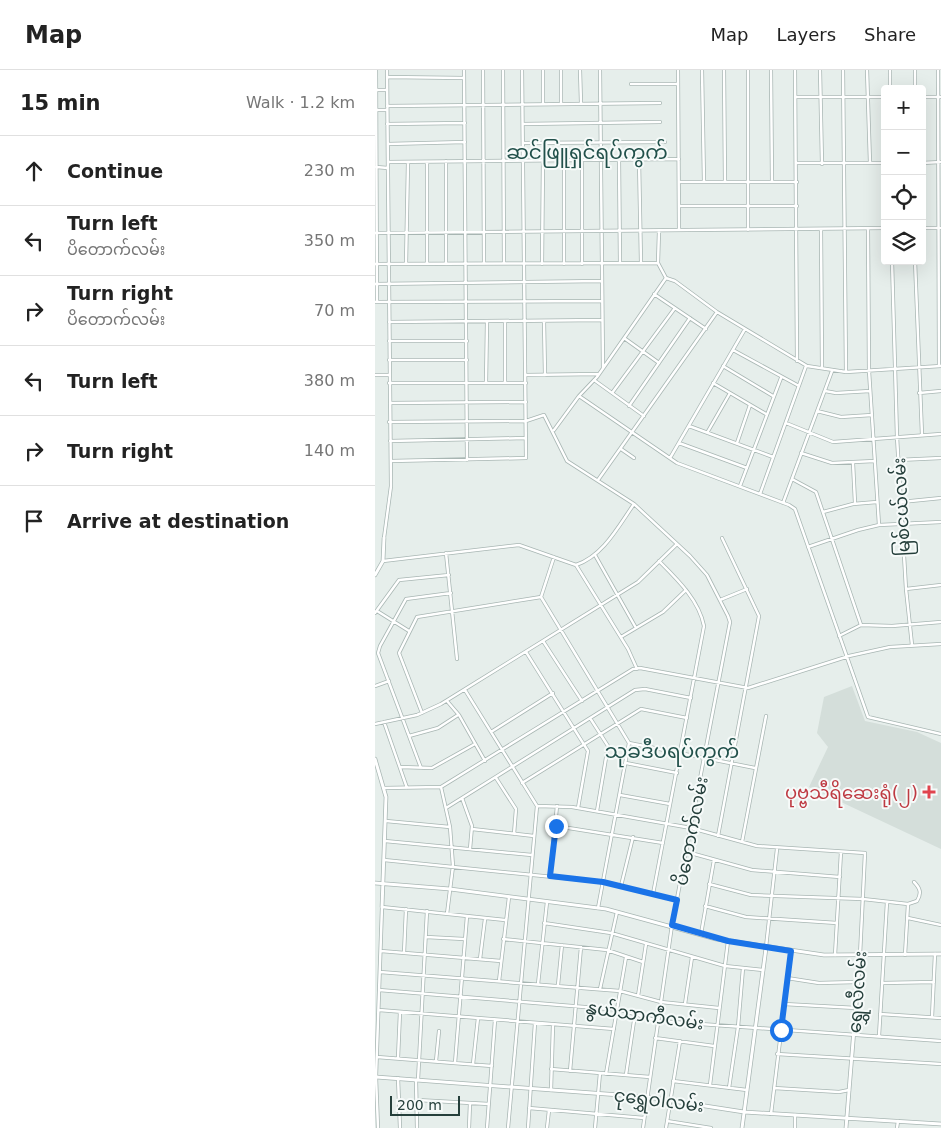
<!DOCTYPE html>
<html lang="en">
<head>
<meta charset="utf-8">
<style>
  :root { --surface:#fff; --page:#f6f6f6; --text:#222; --muted:#767676; --line:#e0e0e0 }
  body { margin:0; font-family:"DejaVu Sans","Noto Sans Myanmar",sans-serif; background:var(--page); color:var(--text) }
  .controls { position:absolute; right:15px; top:15px; display:grid; overflow:hidden; border-radius:5px; box-shadow:0 5px 20px #0002 }
  .controls button { width:45px; height:45px; display:grid; place-items:center; padding:0; border:0; border-bottom:1px solid var(--line); background:var(--surface); color:var(--text); font:25px sans-serif }
  .scale { position:absolute; left:15px; bottom:12px; width:70px; box-sizing:border-box; padding-left:5px; border:2px solid #253f3b; border-top:0; font-size:14px; line-height:18px; white-space:nowrap; color:#253f3b; -webkit-text-stroke:4px #f6faf9; paint-order:stroke }
  .stop { position:absolute; width:15px; height:15px; margin:-11px; border:4px solid #1a73e8; border-radius:50%; background:#fff }
  .stop.end { background:#1a73e8; border-color:#fff; box-shadow:0 1px 5px #0008 }
  .list { margin:0; padding:0; list-style:none }
  h2 { display:flex; justify-content:space-between; align-items:center; height:65px; margin:0; padding:0 20px; font-size:21px }
  h2 small { font-size:16px; font-weight:400; color:var(--muted) }
  .list li { display:grid; grid-template-columns:32px 1fr auto; gap:15px; align-items:center; box-sizing:border-box; height:70px; padding:0 20px; border-top:1px solid var(--line) }
  .list b { display:block; font-size:19px; white-space:nowrap }
  .list p { margin:0; font-size:16px; white-space:nowrap; color:var(--muted) }
  .list em { font-size:16px; font-style:normal; color:var(--muted) }
  .icon { flex:none; width:28px; height:28px; fill:none; stroke:currentColor; stroke-width:2; stroke-linecap:round; stroke-linejoin:round }
  .map { position:relative; flex:none; width:566px; height:1058px; overflow:hidden }
  header { display:flex; align-items:center; gap:30px; box-sizing:border-box; height:70px; padding:0 25px; background:var(--surface); border-bottom:1px solid var(--line) }
  header strong { font-size:24px }
  nav { display:flex; gap:28px; margin-inline-start:auto; font-size:18px }
  main { display:flex }
  aside { flex:1; background:var(--surface) }
  .map>svg:first-child { display:block }
</style>
</head>
<body>
<header>
<strong>Map</strong>
<nav><a>Map</a><a>Layers</a><a>Share</a></nav>
</header>
<main>
<aside>
<h2>15 min<small>Walk · 1.2 km</small></h2>
<ul class="list">
<li><svg class="icon" aria-label="ahead" viewBox="0 0 24 24"><path d="M12 20V5M6 11l6-6 6 6"/></svg><div><b>Continue</b></div><em>230 m</em></li>
<li><svg class="icon" aria-label="left" viewBox="0 0 24 24"><path d="M17 20v-9H6M10 6l-5 5 5 5"/></svg><div><b>Turn left</b><p>ပိတောက်လမ်း</p></div><em>350 m</em></li>
<li><svg class="icon" aria-label="right" viewBox="0 0 24 24"><path d="M7 20v-9h11M14 6l5 5-5 5"/></svg><div><b>Turn right</b><p>ပိတောက်လမ်း</p></div><em>70 m</em></li>
<li><svg class="icon" aria-label="left" viewBox="0 0 24 24"><path d="M17 20v-9H6M10 6l-5 5 5 5"/></svg><div><b>Turn left</b></div><em>380 m</em></li>
<li><svg class="icon" aria-label="right" viewBox="0 0 24 24"><path d="M7 20v-9h11M14 6l5 5-5 5"/></svg><div><b>Turn right</b></div><em>140 m</em></li>
<li><svg class="icon" aria-label="arrive" viewBox="0 0 24 24"><path d="M6 21V4h12l-3 4 3 4H6"/></svg><div><b>Arrive at destination</b></div></li>
</ul>
</aside>
<div class="map">
<svg width="566" height="1058" viewBox="0 0 566 1058">
  <rect width="100%" height="100%" fill="#e6eeeb"/>
  <path fill="#d4deda" d="M477 616 490 651 542 662 566 673V779L434 717 453 677 442 663 449 627Z"/>
  <g fill="none" stroke-linecap="round" stroke-linejoin="round">
    <g stroke="#a8b6b3" stroke-width="4">
      <path id="minor" d="M1 0 2 232
        M89 0 92 390
        M108 0 109 193
        M128 0 129 193
        M186 0V33
        M205 0 206 33
        M225 0 228 298
        M303 0 304 160
        M327 0 329 112
        M349 0 350 112
        M396 0 397 112
        M420 0 422 291
        M445 0 447 94
        M468 0 471 302
        M492 0 495 93
        M515 0V19
        M540 0V19
        M563 0 564 296
        M12 7 89 8
        M256 14H303
        M1 20H12
        M421 27H510
        M547 27H566
        M168 33V0
        M12 36 285 33
        M1 40H12
        M12 54 90 53
        M148 54 285 52
        M148 73 290 72
        M13 74 90 72
        M244 89 245 193
        M207 90V194
        M264 90 266 193
        M71 91V194
        M13 92 304 89
        M52 92V194
        M422 93H510
        M547 93 566 92
        M1 97 13 98
        M304 112H422
        M304 136H422
        M547 158H566
        M446 159 447 298
        M493 159 494 301 504 455
        M373 160V0
        M284 161 283 193 291 208 300 211 342 242 432 296 471 302 566 296
        M0 163 510 158
        M517 191 522 367 531 519 537 575
        M540 191 547 365
        M0 194 283 193
        M31 194 33 92
        M167 194 168 90
        M189 194V90
        M0 214 227 211
        M279 224 331 259
        M0 232 227 231
        M169 251 170 305
        M14 252 227 250
        M130 252V313
        M249 268 284 293
        M14 271H92
        M358 280 424 316
        M14 290H92
        M348 296 398 326
        M0 305H14
        M151 305 224 304
        M219 310 269 346
        M14 313H151
        M111 313 112 252
        M338 313 391 344
        M450 321 461 323 495 321
        M237 323 300 238
        M544 323 566 321
        M204 326 302 393 414 435 420 439 493 647 566 664
        M15 333 151 332
        M254 336 315 248
        M442 341 466 347 497 345
        M14 352 151 351 169 345 192 391 259 434 315 486 332 505 353 546 355 552 297 855 268 1058
        M411 353 458 372 566 364
        M314 356 398 387
        M179 360 204 326 222 307 291 208
        M332 363 355 323
        M15 371 150 368
        M304 373 372 398
        M362 373 375 335
        M246 379 259 388
        M426 383 457 393 500 391
        M295 388 370 259
        M523 390 566 388
        M16 391 151 388 147 0
        M478 393 480 433
        M417 409 441 422 486 555
        M223 410 342 242
        M365 416 406 308
        M385 424 431 296
        M526 432 566 428
        M408 433 457 301
        M448 442 478 434 502 432
        M9 468 16 416 12 0
        M433 477 483 460 504 455 566 452
        M71 483 82 589
        M220 485 261 558
        M179 487 166 527 254 673 223 838
        M8 491 144 475 201 495C228 486 243 457 259 434
        M201 495 253 579 262 599
        M531 519 566 515
        M345 530 372 519
        M2 541 34 561
        M0 543 24 510 74 505
        M464 566 486 555 517 556 566 552
        M246 567 288 542 311 520
        M168 571 207 631
        M151 582 213 681 203 738
        M0 616 14 611
        M90 620 162 736 133 1058
        M72 631 84 645 110 691
        M47 643 24 583 42 547 166 527
        M215 648 233 676 222 741
        M9 652 32 718
        M0 654 42 645 66 634 263 512 302 474
        M116 662 178 623
        M34 666 63 658 83 645
        M254 673 380 698
        M251 693 302 703
        M25 697 57 698 100 674
        M46 698 3 583 5 576 31 529 76 523
        M121 708 141 739 139 764
        M147 713 266 639 312 648
        M66 717 75 757 78 796 72 844
        M9 718 66 717 258 599 265 598 373 618 474 586 515 577 566 574
        M245 725 295 734
        M87 728 97 756 95 779
        M162 736 197 737 316 758 382 776 490 783 485 885
        M71 738 260 620 270 619 316 628
        M11 751 75 757
        M181 756 288 773
        M97 759 159 766
        M343 766 384 546 347 468
        M10 771 157 785
        M367 772 391 646
        M312 782 377 800 465 807
        M9 790 228 812 303 830
        M175 806 182 736
        M334 814 376 825 488 829 533 834 530 885
        M246 816 258 767
        M278 824 329 556C324 530 302 509 284 491
        M533 834 542 831C547 823 545 818 539 812
        M330 836 371 847 462 853
        M533 848 566 855
        M169 853 236 863 350 896 388 900
        M326 864 339 790
        M51 867 89 869
        M128 869 232 880 268 892
        M391 877 402 779
        M6 881 126 891
        M29 883 31 839
        M460 885 466 782
        M105 889 110 849
        M5 902 245 921 286 932 344 938
        M412 908 444 913 482 912
        M124 911 134 827
        M508 913 559 912
        M163 914 172 832
        M183 915 187 875
        M225 919 242 842
        M4 920 246 940 283 951 566 971
        M263 926 271 874
        M310 934 317 887
        M409 934 481 938
        M4 940 239 959
        M505 944 566 948
        M557 947 560 884
        M504 966 512 832
        M280 968 339 976
        M402 984 566 994
        M2 987 117 996
        M23 988 25 942
        M61 991 64 961
        M80 993 92 846
        M98 994 103 948
        M176 999 275 1007
        M195 1001 206 877
        M231 1004 251 887
        M251 1005 260 944
        M23 1008 25 1058
        M41 1010 42 1058
        M43 1010 52 841
        M298 1011 372 1020
        M335 1015 353 871
        M354 1018 363 957 368 898
        M399 1018 464 1022 474 1020
        M176 1020 178 955
        M42 1030 114 1034
        M154 1038 269 1048
        M396 1044 416 881
        M292 1051 336 1058
        M3 1058 1 1007 7 837 130 850
        M94 1058 95 1033
        M112 1058 120 950
        M153 1058 160 953
        M172 1058 174 1040
        M220 1058 225 1003
        M291 1058 305 971
        M420 1058V1045
        M522 1058 523 1051"/>
    </g>
    <g stroke="#a8b6b3" stroke-width="4.5">
      <path id="tertiary" d="M0 505 8 491 9 468
        M0 689 11 727 7 837
        M0 813 75 819 231 839 341 869 449 885 566 884
        M1 1007 272 1027 369 1042 566 1054
        M367 1058 391 878
        M471 1058 485 885"/>
    </g>
    <use href="#minor" stroke="#fff" stroke-width="2.5"/>
    <use href="#tertiary" stroke="#fff" stroke-width="3"/>
  </g>
  <g fill="none" stroke-linecap="round" stroke-linejoin="round">
    <path stroke="#1a73e8" stroke-width="6" d="M181 756 175 806 228 812 302 830 297 855 353 871 416 881 406 960"/>
  </g>
  <path fill="#e0444e" stroke="#f6faf9" stroke-width="2" d="M551.5 714.5h5v5h5v5h-5v5h-5v-5h-5v-5h5z"/>
  <g text-anchor="middle" dominant-baseline="central" stroke-width="4" stroke-linejoin="round" paint-order="stroke">
    <g font-size="18" fill="#253f3b" stroke="#f6faf9">
      <text transform="translate(526 437) rotate(-93)">မြစ်ငယ်လမ်း</text>
      <text transform="translate(316 761) rotate(-79)">ပိတောက်လမ်း</text>
      <text transform="translate(482 922) rotate(-86)">ရွှေလီလမ်း</text>
      <text transform="translate(270 945) rotate(8)">နွယ်သာကီလမ်း</text>
      <text transform="translate(284 1030) rotate(7)">ငုရွှေဝါလမ်း</text>
    </g>
    <g font-size="18" fill="#be3a42" stroke="#f6faf9" text-anchor="end">
      <text x="543" y="722">ပုဗ္ဗသီရိဆေးရုံ(၂)</text>
    </g>
    <g font-size="20" fill="#22514b" stroke="#f6faf9">
      <text x="212" y="82">ဆင်ဖြူရှင်ရပ်ကွက်</text>
      <text x="297" y="681">သုခဒီပရပ်ကွက်</text>
    </g>
  </g>
</svg>
<div class="controls">
<button>+</button>
<button>−</button>
<button><svg class="icon" aria-label="locate" viewBox="0 0 24 24"><circle cx="12" cy="12" r="6"/><path d="M12 2v4M12 18v4M2 12h4M18 12h4"/></svg></button>
<button><svg class="icon" aria-label="layers" viewBox="0 0 24 24"><path d="M12 4l9 5-9 5-9-5zM3 14l9 5 9-5"/></svg></button>
</div>
<div class="scale">200 m</div>
<div class="stop" style="left:406px;top:960px"></div>
<div class="stop end" style="left:181px;top:756px"></div>
</div>
</main>
</body>
</html>
